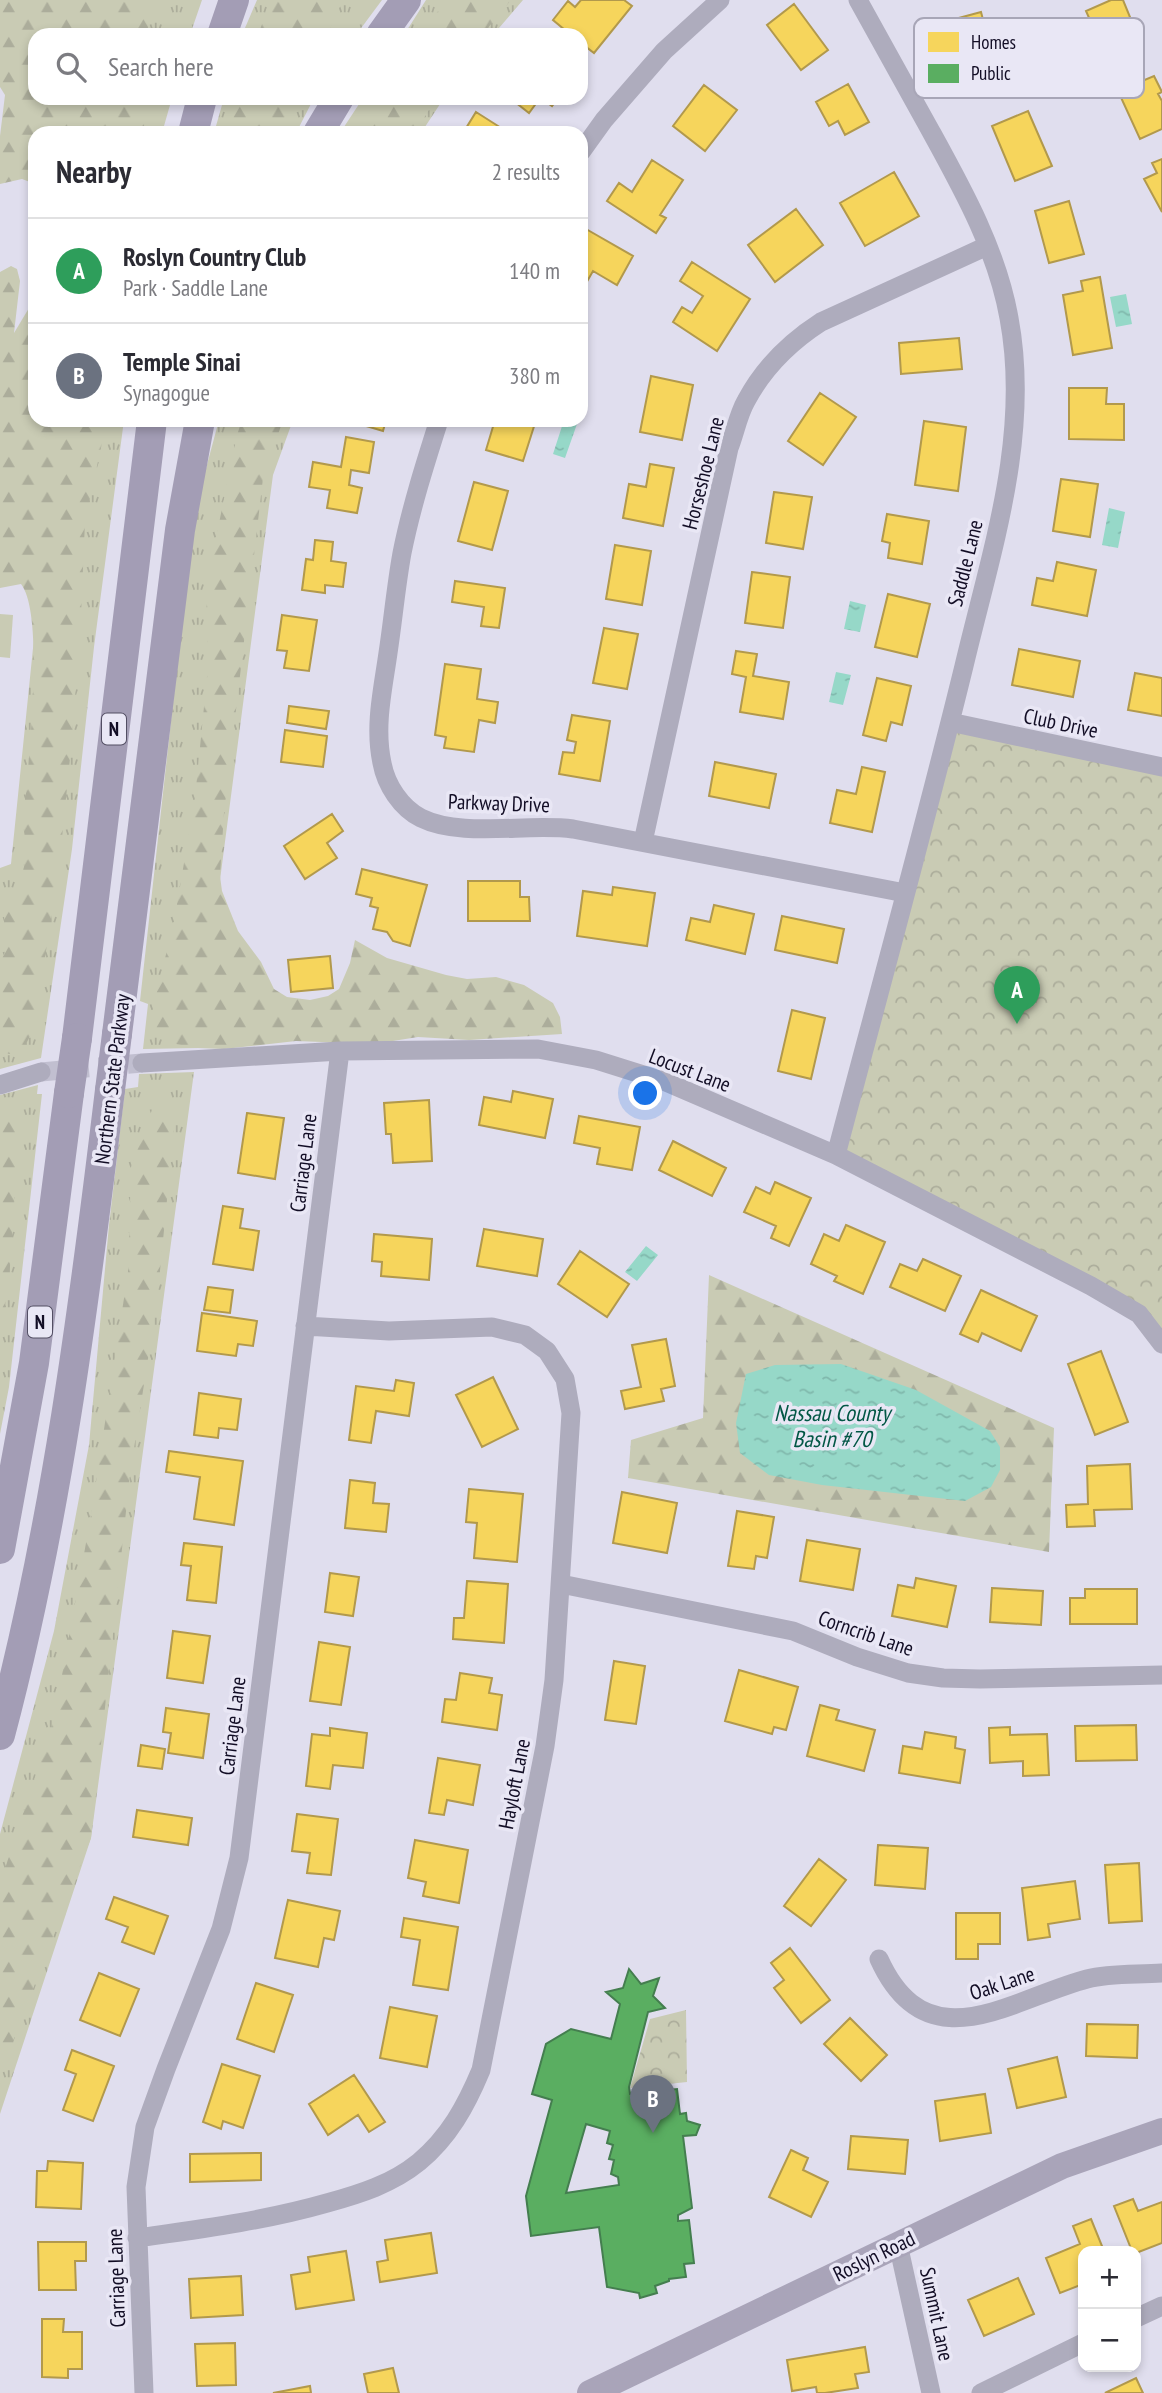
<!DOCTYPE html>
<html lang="en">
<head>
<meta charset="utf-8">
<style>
  :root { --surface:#fff; --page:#f7f7f7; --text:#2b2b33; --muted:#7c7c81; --line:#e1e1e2; --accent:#1a73e8 }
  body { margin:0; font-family:"PT Sans Narrow",sans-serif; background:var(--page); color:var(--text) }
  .controls { position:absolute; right:21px; bottom:21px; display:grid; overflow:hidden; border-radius:14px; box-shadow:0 4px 10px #0003 }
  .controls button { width:63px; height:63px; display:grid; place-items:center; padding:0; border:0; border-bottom:2px solid var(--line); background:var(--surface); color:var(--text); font:35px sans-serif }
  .you { position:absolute; left:646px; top:1094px; width:24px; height:24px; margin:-18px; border:5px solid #fff; border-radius:50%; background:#1a73e8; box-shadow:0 0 0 10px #1a73e833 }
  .badge { display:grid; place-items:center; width:46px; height:46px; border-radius:50%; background:var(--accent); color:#fff; font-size:23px; font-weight:700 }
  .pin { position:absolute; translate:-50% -58px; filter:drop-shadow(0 2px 4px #0008) }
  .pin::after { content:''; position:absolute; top:37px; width:24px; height:21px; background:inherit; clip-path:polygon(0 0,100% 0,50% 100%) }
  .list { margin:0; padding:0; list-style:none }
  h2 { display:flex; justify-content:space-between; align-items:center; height:91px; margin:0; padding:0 28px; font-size:30px }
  h2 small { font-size:23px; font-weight:400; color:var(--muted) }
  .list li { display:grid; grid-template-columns:46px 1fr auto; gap:21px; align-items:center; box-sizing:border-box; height:105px; padding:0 28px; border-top:2px solid var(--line) }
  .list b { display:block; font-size:26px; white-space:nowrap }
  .list p { margin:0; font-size:23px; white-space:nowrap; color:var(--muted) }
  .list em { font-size:23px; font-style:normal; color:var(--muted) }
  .icon { flex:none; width:38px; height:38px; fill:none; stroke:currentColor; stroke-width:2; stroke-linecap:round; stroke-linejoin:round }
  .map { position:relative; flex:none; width:1162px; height:2393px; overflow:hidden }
  .search { position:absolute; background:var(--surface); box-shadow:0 4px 10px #0003; left:28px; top:28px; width:560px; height:77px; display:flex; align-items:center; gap:18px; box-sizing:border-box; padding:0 24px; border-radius:21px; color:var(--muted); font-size:26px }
  .panel { position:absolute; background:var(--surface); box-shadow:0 4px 10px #0003; left:28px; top:126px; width:560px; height:301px; border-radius:21px }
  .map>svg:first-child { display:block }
</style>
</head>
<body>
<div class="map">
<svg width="1162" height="2393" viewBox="0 0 1162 2393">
  <defs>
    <pattern id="grass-tufts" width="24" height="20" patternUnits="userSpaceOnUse" patternTransform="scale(1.75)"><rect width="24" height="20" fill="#c9cbb4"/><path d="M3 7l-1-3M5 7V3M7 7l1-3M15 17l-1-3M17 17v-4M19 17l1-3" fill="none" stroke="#acad9b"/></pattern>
    <pattern id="forest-firs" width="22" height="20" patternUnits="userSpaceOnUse" patternTransform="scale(1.75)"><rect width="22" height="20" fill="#c9cbb4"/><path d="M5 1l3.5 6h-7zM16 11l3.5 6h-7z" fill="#acad9b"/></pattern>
    <pattern id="park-crowns" width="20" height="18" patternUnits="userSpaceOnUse" patternTransform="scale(1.75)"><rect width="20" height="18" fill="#c9cbb4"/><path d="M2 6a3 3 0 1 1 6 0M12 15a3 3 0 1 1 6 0" fill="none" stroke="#acad9b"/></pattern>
    <pattern id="water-ripples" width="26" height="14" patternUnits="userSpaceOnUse" patternTransform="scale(1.75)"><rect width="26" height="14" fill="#96d8c8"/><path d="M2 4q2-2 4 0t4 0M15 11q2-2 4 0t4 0" fill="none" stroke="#80b8ac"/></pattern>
  </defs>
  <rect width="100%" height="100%" fill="#e0deee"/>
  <path fill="url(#grass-tufts)" d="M45 0H202L190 35H45Z
    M257 0H382L356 35H242Z
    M426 0H523L493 35H404Z
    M44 98H172L162 133H44Z
    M224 98H314L296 133H214Z
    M363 98H444L421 133H340Z
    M43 420H124L94 647 72 849 41 1058 0 1069V868L11 864 43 550Z
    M219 420H293L273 475 198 1048 143 1049 148 1004 140 1001 194 513Z
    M194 1072 91 1838 0 2114V1834L54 1631 89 1445 109 1225 125 1089 138 1087 139 1074Z
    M38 1085 37 1094H42L9 1387 0 1434V1095Z"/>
  <path fill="url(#forest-firs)" d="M0 0H155L146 35H35V98H149L143 133H35V184L22 179 0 184V136L5 95 0 87Z
    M271 0H343L327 35H258Z
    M448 0H511L482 35H417Z
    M236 98H298L275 133H227Z
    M373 98H436L415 133H355Z
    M11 266 17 269 20 281 14 333 35 298V420H107L85 521 81 615 72 738 58 878 33 1030 23 1050 10 1054 0 1052V961L7 949 2 894 19 886C21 878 24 869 25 860 27 846 23 832 24 818 27 772 46 616 21 584L0 588V272Z
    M242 420H283L263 478 224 813 220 876 222 891 238 931 261 962 274 989 287 997 310 1000 328 996 339 989 350 963 355 940 387 958 446 975 467 979 496 977 524 985 553 1003 560 1017 562 1034 469 1040 418 1037 374 1044 296 1041 224 1049 198 1048 176 1044 154 1029V1003L174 922 195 798 208 666 206 587 237 435Z
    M168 1105 175 1119 157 1301 130 1474 91 1838 0 2075V1884L54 1719 90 1521 128 1272 131 1167 153 1107Z
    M13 1107 20 1118 9 1281 0 1336V1110Z
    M709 1275 1054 1428 1049 1552 628 1478 631 1440 703 1418Z"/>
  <path fill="url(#park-crowns)" d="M953 721 1162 767V1344L1139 1314 836 1155Z
    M686 2010 687 2082 630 2088 650 2019Z"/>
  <path fill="#c9cbb4" d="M0 614 13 615 10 658 0 657Z"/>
  <path fill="url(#water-ripples)" d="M1126 294 1132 324 1116 327 1110 297Z
    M564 420 577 424 565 458 553 454Z
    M1109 508 1125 512 1118 548 1102 545Z
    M850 601 866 605 860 632 844 629Z
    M836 672 851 675 843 705 829 702Z
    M646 1246 658 1255 637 1281 625 1272Z
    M841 1364 916 1390 990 1431 1000 1447V1470L991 1487 965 1501 822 1485 769 1475 740 1453 736 1423 746 1374 775 1365Z"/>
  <path fill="#f6d55c" stroke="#b2994c" stroke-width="2" d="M581 0H624L632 6 594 53 581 43V35H571L553 20 568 1 575 7Z
    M1111 0H1123L1141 44 1110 57 1097 25 1093 27 1086 11Z
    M794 4 828 50 801 70 767 25Z
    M981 12 995 66 975 71 972 59 949 65 941 36 959 31 955 19Z
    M1154 76 1162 92 1158 94 1162 101V129L1140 139 1118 91Z
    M848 84 869 122 845 135 838 121 829 126 816 102Z
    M704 85 737 110 705 151 673 126Z
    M510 98H540L529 113Z
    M541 98H558L552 106Z
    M1028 111 1052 166 1015 181 992 126Z
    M476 112 509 133H463Z
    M1162 159V212L1144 179 1157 173 1152 163Z
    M652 160 683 180 660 215 666 218 656 233 607 201 619 183 632 192Z
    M894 172 919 216 865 246 840 203Z
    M1069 201 1084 254 1049 263 1035 211Z
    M796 209 823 245 775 282 748 245Z
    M586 229 633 256 617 285 593 271 581 292V238Z
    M692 262 750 299 717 351 673 322 682 307 692 313 703 296 680 281Z
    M1100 277 1112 348 1073 355 1063 295 1083 291 1081 281Z
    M959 338 962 369 901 374 899 343Z
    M651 376 693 385 682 440 640 432Z
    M1069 388H1107L1106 404H1124V440L1069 439Z
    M820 393 856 417 823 465 788 441Z
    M346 420H386L383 431Z
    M495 420H536L523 461 486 450Z
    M924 421 966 427 958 491 915 485Z
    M346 437 374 442 369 473 351 470 349 485 362 488 357 513 327 508 330 490 309 487 313 462 341 467Z
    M650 464 674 468 663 526 623 518 629 484 646 487Z
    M1061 479 1098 484 1090 537 1053 531Z
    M474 482 508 491 492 550 458 541Z
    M774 492 812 497 803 549 766 543Z
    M887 514 929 521 922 564 888 558 890 543 882 541Z
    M315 540 333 542 331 561 346 563 343 587 325 585V593L302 590 306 559 313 560Z
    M615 545 651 551 642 605 606 599Z
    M1057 562 1096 570 1087 616 1032 605 1037 578 1053 581Z
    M752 572 790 577 783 628 745 623Z
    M455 581 505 588 499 628 481 626 484 607 452 602Z
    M888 594 930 604 917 657 875 647Z
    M282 615 317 620 309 671 284 668 287 651 277 650Z
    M604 628 638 634 627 689 593 683Z
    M1019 649 1080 661 1073 697 1012 685Z
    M736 651 757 654 753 676 789 682 783 719 740 712 746 677 732 674Z
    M445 664 481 669 477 699 498 702 495 723 479 720 474 752 444 748 446 737 435 735Z
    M1135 673 1162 678V716L1128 710Z
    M877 678 911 686 902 725 891 722 886 741 863 735Z
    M289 706 329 711 326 729 287 723Z
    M572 715 610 721 600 781 559 774 563 752 574 753 576 742 567 740Z
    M285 730 327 736 323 767 281 762Z
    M715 762 776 774 769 808 709 796Z
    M862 767 885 772 872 832 830 823 837 790 856 794Z
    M332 814 343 831 327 843 337 858 305 879 284 846Z
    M362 869 427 885 410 946 393 941 387 932 373 929 378 908 370 906 372 898 356 894Z
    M468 881H520V897H529L530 921H468Z
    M613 887 655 893 647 946 577 936 583 891 612 895Z
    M714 905 754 914 745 954 686 940 691 918 710 922Z
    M782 916 844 929 837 963 775 950Z
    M330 956 333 988 291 992 288 960Z
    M792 1010 825 1018 811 1079 778 1071Z
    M513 1091 553 1099 545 1138 479 1125 484 1097 511 1102Z
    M429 1100 432 1161 393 1163 391 1134H386L384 1103Z
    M247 1113 284 1118 275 1179 238 1173Z
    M579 1116 640 1127 632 1170 597 1164 600 1148 574 1143Z
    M673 1141 726 1168 712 1196 659 1170Z
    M775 1182 811 1198 789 1246 771 1238 776 1226 744 1212 756 1187 770 1194Z
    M223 1206 243 1209 240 1228 259 1231 253 1270 213 1264Z
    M846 1225 885 1242 863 1294 834 1281 837 1276 811 1264 824 1234 839 1241Z
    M484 1229 543 1239 537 1276 477 1266Z
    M374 1234 432 1239 429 1280 381 1276 382 1262 372 1261Z
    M580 1251 629 1284 607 1317 558 1284Z
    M923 1259 961 1276 945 1311 890 1287 900 1264 917 1271Z
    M208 1287 233 1290 230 1313 204 1310Z
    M981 1290 1037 1316 1021 1351 982 1333 978 1342 960 1334Z
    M202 1313 257 1321 253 1346 238 1344 236 1356 197 1351Z
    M666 1339 675 1386 661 1389 664 1401 625 1409 621 1391 641 1387 632 1345Z
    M1101 1351 1128 1422 1095 1435 1068 1364Z
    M493 1377 518 1429 482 1447 456 1395Z
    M396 1380 414 1383 409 1416 376 1411 371 1443 349 1440 356 1386 394 1391Z
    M199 1393 241 1399 237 1430 219 1428 218 1438 194 1435Z
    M169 1451 243 1461 234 1525 194 1519 200 1477 166 1472Z
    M1130 1464 1132 1509 1094 1510 1095 1526 1067 1527 1066 1505 1088 1504 1087 1466Z
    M350 1480 375 1483 373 1503 389 1504 386 1532 345 1528Z
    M469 1489 523 1494 517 1562 474 1558 477 1523 466 1522Z
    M622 1492 677 1503 667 1553 613 1543Z
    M737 1511 774 1517 767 1558 756 1556 754 1569 728 1566Z
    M807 1540 860 1549 853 1590 800 1581Z
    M184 1543 222 1547 216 1603 187 1600 191 1566 181 1565Z
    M330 1573 359 1577 353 1616 325 1612Z
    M916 1578 956 1586 947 1627 892 1616 898 1585 914 1588Z
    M467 1581 508 1584 504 1643 453 1639 454 1618H464Z
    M992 1588 1043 1591 1041 1625 990 1622Z
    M1085 1589H1137V1624H1070V1598H1085Z
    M173 1631 210 1636 203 1683 167 1678Z
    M319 1642 350 1647 341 1705 310 1701Z
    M614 1661 645 1666 636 1724 605 1720Z
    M739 1670 798 1687 786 1730 774 1727 772 1734 725 1721Z
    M460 1673 492 1678 489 1693 502 1695 497 1730 442 1722 445 1699 456 1700Z
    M820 1705 839 1710 836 1720 875 1730 864 1771 807 1756Z
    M166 1708 209 1714 203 1758 168 1753 171 1733 163 1732Z
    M1136 1725 1137 1760 1076 1761 1075 1726Z
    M1010 1727V1735L1047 1734 1049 1775 1023 1776V1761L990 1763 989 1728Z
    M330 1728 367 1733 363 1768 333 1765 330 1789 306 1786 312 1734 330 1736Z
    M925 1732 956 1737 955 1748 965 1750 960 1783 899 1773 903 1746 922 1749Z
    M141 1745 165 1749 162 1769 138 1766Z
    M438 1758 480 1765 473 1805 447 1800 444 1815 429 1813Z
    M137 1810 192 1818 188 1845 133 1837Z
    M297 1814 338 1819 331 1875 307 1873 310 1853 292 1851Z
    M415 1840 468 1850 459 1903 423 1896 426 1882 408 1878Z
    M878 1845 928 1848 925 1889 875 1885Z
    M819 1859 846 1880 811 1926 784 1906Z
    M1139 1863 1142 1921 1109 1923 1105 1865Z
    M1075 1881 1080 1919 1048 1924 1050 1937 1028 1940 1022 1888Z
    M114 1897 168 1916 154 1954 122 1942 128 1927 106 1919Z
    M288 1900 340 1911 334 1940 324 1938 318 1967 275 1958Z
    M956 1913H1000V1944H978V1959H956Z
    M404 1918 458 1927 448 1990 413 1985 420 1940 401 1937Z
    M790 1948 830 2000 801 2023 774 1988 784 1980 771 1963Z
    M99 1973 139 1989 120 2036 80 2020Z
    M256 1983 293 1995 274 2052 237 2039Z
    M390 2007 437 2016 427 2067 380 2058Z
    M850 2018 887 2055 861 2081 824 2044Z
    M1087 2024 1138 2025 1137 2058 1086 2056Z
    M72 2050 114 2066 93 2121 63 2110 76 2074 65 2070Z
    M1057 2057 1066 2097 1017 2108 1008 2069Z
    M222 2064 260 2076 243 2128 223 2121 221 2129 203 2122Z
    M354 2075 385 2122 369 2132 358 2115 328 2135 309 2104Z
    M985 2094 991 2133 940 2141 935 2101Z
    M851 2136 908 2140 905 2174 848 2169Z
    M791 2150 808 2158 803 2170 828 2182 811 2217 769 2197Z
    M261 2153V2180L190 2182V2154Z
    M48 2161 83 2163 81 2209 36 2207 37 2171H47Z
    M1133 2199 1138 2211 1162 2202V2243L1136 2253V2251H1132L1114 2206Z
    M1091 2219 1104 2251H1083V2284L1060 2293 1046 2258 1080 2244 1073 2226Z
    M431 2233 437 2273 380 2282 377 2262 388 2260 385 2240Z
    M38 2242H86V2261H75L76 2290H39Z
    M346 2251 354 2300 296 2309 291 2275 310 2272 308 2257Z
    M241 2276 243 2315 191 2318 189 2279Z
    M1018 2278 1034 2314 984 2336 968 2300Z
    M42 2319H64L63 2332H82V2369H68V2378L42 2377Z
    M235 2343 236 2385 197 2386 195 2344Z
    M865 2347 869 2372 855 2374 858 2388 825 2393H817L816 2387 792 2391 787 2360Z
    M393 2368 399 2393H368L364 2374Z
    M1136 2378 1143 2393H1105Z
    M310 2386 311 2393H273Z"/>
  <path fill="#5aae61" stroke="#447e4f" stroke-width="2" fill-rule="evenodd" d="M629 1969 641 1984 659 1978 653 1996 665 2008 648 2012 629 2087 630 2094 677 2089 680 2114 686 2113 687 2121 700 2125 696 2135 683 2136 692 2208 678 2215V2221L689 2220 694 2263 684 2264 686 2277 669 2279V2281L655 2286 657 2293 640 2298 639 2293 607 2287 599 2227 531 2236 526 2196 552 2100 532 2094 546 2044 571 2029 611 2039 620 2004 606 1992 623 1988ZM586 2124 610 2131 607 2143 613 2145 609 2159 614 2160 611 2174 618 2177 619 2185 566 2193Z"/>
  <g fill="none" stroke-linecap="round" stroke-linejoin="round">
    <path stroke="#c1bfd0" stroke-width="19" stroke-dasharray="19 10" stroke-linecap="butt" d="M41 1072 142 1063"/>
    <path stroke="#aeacbd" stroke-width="19" d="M581 152 604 120 664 51 720 0
      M439 420C425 464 411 508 402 553 396 586 393 620 388 653 383 689 374 726 382 763 386 785 401 808 421 818 461 838 527 823 573 829L905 893
      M950 722 1162 767
      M643 842 729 448C735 433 738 415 746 401 763 369 790 342 821 322L987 246
      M142 1063 340 1051 538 1049 596 1060 666 1082 836 1155 1091 1286 1139 1314 1162 1344
      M0 1085 41 1072
      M836 1155C879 992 924 829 964 666 991 552 1031 436 1009 318 997 250 962 188 929 128 905 85 882 43 858 0
      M561 1584 793 1631 857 1657 908 1673 943 1678 980 1679 1162 1675
      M879 1959C927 2065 1011 1999 1087 1979 1111 1973 1138 1975 1162 1973
      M137 2238C201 2229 264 2221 327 2203 360 2194 392 2184 419 2162 449 2137 466 2106 481 2070L545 1746 554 1680 571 1413 565 1379 547 1351 525 1335 492 1327 389 1331 305 1326
      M898 2244 931 2393
      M1136 2318 1162 2306
      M144 2393 136 2187 145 2127 166 2069 221 1929 239 1858 340 1051
      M981 2393 1083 2343"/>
    <path stroke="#a9a4b9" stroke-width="26" d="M590 2393 1062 2166 1162 2131"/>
    <path stroke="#a39db5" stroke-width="30" d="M222 35 234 0
      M381 35 406 0
      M193 133 202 98
      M318 133 339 98
      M117 1034 180 530 200 420
      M77 1038 152 420
      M0 1549 34 1363 69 1093
      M0 1735C56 1524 84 1307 110 1090"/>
    <path stroke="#a39db5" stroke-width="30" d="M110 1090 117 1034
      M69 1093 77 1038"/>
  </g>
  <g text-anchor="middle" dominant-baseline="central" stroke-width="7" stroke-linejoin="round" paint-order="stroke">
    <g fill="#e9e7f5" stroke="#524e63" stroke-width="2">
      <rect x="102" y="713.5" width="24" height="31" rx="5"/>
      <rect x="28" y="1306.5" width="24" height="31" rx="5"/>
    </g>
    <g font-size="19" font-weight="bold" fill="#120d25">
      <text x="114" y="729">N</text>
      <text x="40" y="1322">N</text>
    </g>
    <g font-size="21" fill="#120d25" stroke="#e9e7f5">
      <text transform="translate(703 473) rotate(-76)">Horseshoe Lane</text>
      <text transform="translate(965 563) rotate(-76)">Saddle Lane</text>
      <text transform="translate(1061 723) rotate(12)">Club Drive</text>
      <text transform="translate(499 803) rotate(2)">Parkway Drive</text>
      <text transform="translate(690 1070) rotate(21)">Locust Lane</text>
      <text transform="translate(112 1079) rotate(-83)">Northern State Parkway</text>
      <text transform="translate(303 1163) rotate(-83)">Carriage Lane</text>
      <text transform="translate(866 1633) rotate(19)">Corncrib Lane</text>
      <text transform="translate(232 1726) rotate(-83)">Carriage Lane</text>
      <text transform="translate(514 1784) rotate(-79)">Hayloft Lane</text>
      <text transform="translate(1002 1983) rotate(-18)">Oak Lane</text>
      <text transform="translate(874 2256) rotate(-26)">Roslyn Road</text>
      <text transform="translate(116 2278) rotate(-92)">Carriage Lane</text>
      <text transform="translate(937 2314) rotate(78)">Summit Lane</text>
    </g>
    <g font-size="23" font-style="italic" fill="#025745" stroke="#e9e7f5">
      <text x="832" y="1412">Nassau County<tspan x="832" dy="26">Basin #70</tspan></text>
    </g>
  </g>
  <rect x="914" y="18" width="230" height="80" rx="10" fill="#e9e7f5" stroke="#a8a6b7" stroke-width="2"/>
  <rect x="928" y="32" width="31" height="20" fill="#f6d55c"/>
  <rect x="928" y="64" width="31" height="19" fill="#5aae61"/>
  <g font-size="19" fill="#120d25">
    <text x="971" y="49">Homes</text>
    <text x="971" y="80">Public</text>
  </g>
</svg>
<div class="controls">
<button>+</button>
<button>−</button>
</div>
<div class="you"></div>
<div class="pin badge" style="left:1017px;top:1024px;background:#2e9e5b">A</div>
<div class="pin badge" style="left:653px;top:2133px;background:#6b7280">B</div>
<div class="search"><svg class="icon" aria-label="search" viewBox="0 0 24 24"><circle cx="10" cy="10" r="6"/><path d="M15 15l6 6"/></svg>Search here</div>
<section class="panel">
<h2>Nearby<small>2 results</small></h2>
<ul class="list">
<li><span class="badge" style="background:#2e9e5b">A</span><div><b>Roslyn Country Club</b><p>Park · Saddle Lane</p></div><em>140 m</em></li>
<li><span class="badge" style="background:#6b7280">B</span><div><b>Temple Sinai</b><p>Synagogue</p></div><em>380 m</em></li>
</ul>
</section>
</div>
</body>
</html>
